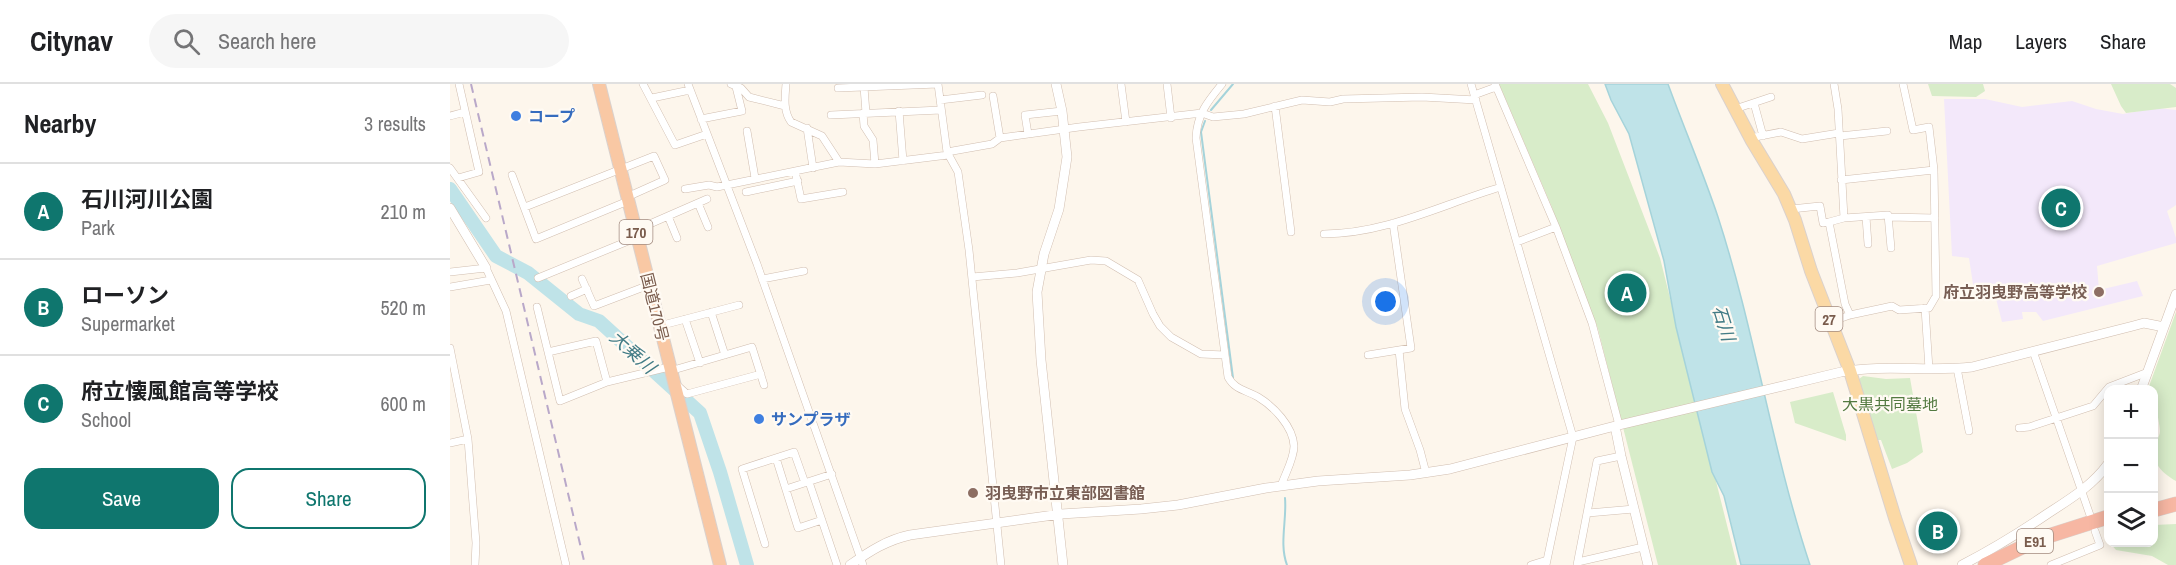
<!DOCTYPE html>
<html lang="en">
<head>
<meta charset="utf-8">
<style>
  :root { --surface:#fff; --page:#f6f6f6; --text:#202124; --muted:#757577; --line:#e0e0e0; --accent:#0f766e }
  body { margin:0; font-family:"Archivo Narrow","Noto Sans JP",sans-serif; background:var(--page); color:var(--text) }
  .controls { position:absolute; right:18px; bottom:18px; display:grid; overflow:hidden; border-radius:12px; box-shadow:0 3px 15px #0003 }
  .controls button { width:54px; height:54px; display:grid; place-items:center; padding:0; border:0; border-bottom:2px solid var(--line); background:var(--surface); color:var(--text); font:30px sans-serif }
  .you { position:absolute; left:936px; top:218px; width:21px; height:21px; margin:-15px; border:4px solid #fff; border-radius:50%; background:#1a73e8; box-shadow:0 0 0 9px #1a73e833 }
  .badge { display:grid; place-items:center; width:39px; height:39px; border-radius:50%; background:var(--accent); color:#fff; font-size:20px; font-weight:700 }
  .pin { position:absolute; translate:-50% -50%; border:3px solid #fff; box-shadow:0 2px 6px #0006 }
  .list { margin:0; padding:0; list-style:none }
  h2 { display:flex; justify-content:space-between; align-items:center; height:78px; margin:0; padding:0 24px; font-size:26px }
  h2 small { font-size:20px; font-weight:400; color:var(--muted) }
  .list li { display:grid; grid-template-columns:39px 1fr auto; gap:18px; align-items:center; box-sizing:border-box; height:96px; padding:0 24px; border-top:2px solid var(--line) }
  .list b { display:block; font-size:22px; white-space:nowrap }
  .list p { margin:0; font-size:20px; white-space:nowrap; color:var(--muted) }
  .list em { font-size:20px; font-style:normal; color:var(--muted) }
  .actions { display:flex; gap:12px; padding:18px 24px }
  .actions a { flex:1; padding:14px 0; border:2px solid var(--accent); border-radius:18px; text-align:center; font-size:21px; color:var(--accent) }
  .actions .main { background:var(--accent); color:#fff }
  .icon { flex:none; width:33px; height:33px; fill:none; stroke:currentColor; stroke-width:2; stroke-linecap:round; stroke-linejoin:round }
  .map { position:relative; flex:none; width:1726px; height:481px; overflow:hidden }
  header { display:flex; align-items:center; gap:36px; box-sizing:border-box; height:84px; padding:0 30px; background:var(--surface); border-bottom:2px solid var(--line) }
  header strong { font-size:28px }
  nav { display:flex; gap:33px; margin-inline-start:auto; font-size:21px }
  .search { width:420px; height:54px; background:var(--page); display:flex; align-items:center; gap:15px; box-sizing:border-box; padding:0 21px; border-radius:33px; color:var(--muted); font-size:22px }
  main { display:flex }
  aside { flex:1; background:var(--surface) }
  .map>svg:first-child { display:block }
</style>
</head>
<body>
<header>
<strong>Citynav</strong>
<div class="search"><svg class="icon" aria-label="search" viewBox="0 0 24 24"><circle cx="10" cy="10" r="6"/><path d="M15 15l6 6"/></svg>Search here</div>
<nav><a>Map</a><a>Layers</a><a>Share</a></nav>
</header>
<main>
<aside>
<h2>Nearby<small>3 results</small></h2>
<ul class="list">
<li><span class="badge">A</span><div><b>石川河川公園</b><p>Park</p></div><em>210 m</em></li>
<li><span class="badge">B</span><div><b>ローソン</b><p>Supermarket</p></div><em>520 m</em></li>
<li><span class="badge">C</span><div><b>府立懐風館高等学校</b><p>School</p></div><em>600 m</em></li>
</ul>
<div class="actions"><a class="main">Save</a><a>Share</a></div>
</aside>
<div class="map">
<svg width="1726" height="481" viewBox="0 0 1726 481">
  <rect width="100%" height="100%" fill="#fdf6ec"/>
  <path fill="#f3e8fa" d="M1494 15H1535L1572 23 1622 17 1646 25 1673 30 1708 24 1726 26V121L1717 127 1726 154V159L1647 182 1649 206 1687 197 1693 212 1593 237 1586 228H1572L1573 235 1552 238 1543 203 1524 207 1519 174 1502 172Z"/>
  <path fill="#d8ecc9" d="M1049 0H1138L1158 39 1210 174 1287 481H1208L1148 245 1101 121Z
    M1478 0H1533L1535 7 1526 13 1482 12Z
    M1661 0H1720L1726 4V23L1676 29 1671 22Z
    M1726 228V397C1713 389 1703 381 1704 365 1704 359 1710 353 1710 347 1709 333 1704 320 1704 306L1698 305Z
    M1413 292 1436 295 1460 294 1473 368 1457 379 1442 385 1431 356H1425L1409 295Z
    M1383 308 1396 351V357L1345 339 1340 318Z
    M1726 440V481H1718L1702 472 1666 466 1659 458H1704V441Z"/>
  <path fill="#bfe3e8" stroke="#a5d3da" stroke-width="1.5" d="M1155 0H1218C1234 44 1253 88 1268 133 1305 247 1322 367 1360 481H1291L1274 412 1262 388 1226 243 1214 177 1179 50 1161 16Z"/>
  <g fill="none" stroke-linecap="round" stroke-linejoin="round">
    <path stroke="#a5d3da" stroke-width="2" d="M761 26 783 0
      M755 37 751 48 783 294
      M835 414C837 436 829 460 837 481"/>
    <path stroke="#bfe3e8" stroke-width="14" d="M0 105 46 172 78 189 129 230 149 237 250 329 270 388 297 481"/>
    <g stroke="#d1beb0" stroke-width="8">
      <path id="minor" d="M193 0 225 61 257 50
        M238 0 307 180 413 481
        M281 0 291 4 299 13 335 22
        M336 0C335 13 333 27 341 38L372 52 389 78
        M488 0 497 68 508 88 519 166 551 481
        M671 0 676 38
        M717 0 721 34
        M772 0C758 17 747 30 746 54L778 293C785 306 796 306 808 313 823 322 843 342 844 362 844 375 835 390 831 402
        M1021 0 1123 353 1096 481
        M1045 0 1106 143 1142 239 1169 341
        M1384 0 1388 25 1394 134
        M414 3 416 29
        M388 4 488 0
        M1024 11 1046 3
        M543 12 550 54
        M202 14 240 6
        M490 16 532 11
        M1304 19 1313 52
        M825 22 841 148
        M1285 25 1321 13
        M449 27 453 77
        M413 29 414 42 423 56 425 80
        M381 31 491 26
        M0 32 15 28
        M251 35 292 27 286 3
        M357 44 363 84
        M297 47 305 94
        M578 50 575 31 612 27
        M1390 52 1437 47
        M1300 54 1331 48 1352 55 1389 49
        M497 68 542 60 550 54 629 43 752 29 763 33 794 30 852 16 880 18 893 15 972 13 1026 16
        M0 84 36 134
        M345 87 351 115 393 108
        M62 91 86 155 178 117
        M8 94 29 88 9 0
        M1391 96 1484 86
        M235 105 259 101 267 103 389 78 425 80 498 71
        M296 108 348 97
        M248 119 258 143
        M75 123 204 72 215 96 177 113
        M1341 125 1370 122 1373 139 1379 138
        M218 132 227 154
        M1416 133 1418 160
        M1438 133 1485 134
        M943 139 961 264 949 266
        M186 146 257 115
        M874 150C936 150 993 120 1051 103
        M1067 158 1106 143
        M0 188 36 184 56 227 116 481
        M522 193 567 189 641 176 656 177 688 196 703 230 710 242 721 253 751 270 775 271
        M88 194 188 153
        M132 195 144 222 199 201
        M312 195 354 187
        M0 203 41 196
        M121 212 137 205
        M87 223 110 317 157 298 219 283
        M1475 224 1479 285
        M261 228 275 271
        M1400 231 1395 220 1379 138 1394 134 1438 131 1441 164
        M235 235 250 279
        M1380 238 1400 231 1433 224 1442 222 1449 226 1479 224 1486 212 1484 86 1479 43 1463 46 1453 0
        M209 242 289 221
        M0 264 18 355 26 459 25 481
        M1583 267 1641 434
        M98 268 146 257 157 298
        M918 271 949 266 955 325 970 366 976 389
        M1507 284 1519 347
        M220 287 302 263 314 301
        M227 301 237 310 311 290
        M1569 344 1579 343 1643 322 1659 303 1698 288
        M0 359 18 355
        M326 374 348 444 372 436
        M359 398 387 481
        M336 405 382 390
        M1138 429 1184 425
        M315 460 292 385 344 368 355 399
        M1128 478 1193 463
        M1081 481 1097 476
        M1127 481 1147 377 1171 372
        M1601 481 1650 461 1645 447"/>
    </g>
    <g stroke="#d1beb0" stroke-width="10">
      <path id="tertiary" d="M606 0 612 27 617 73 609 125 594 170 587 208 591 276 613 481
        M0 124 36 184
        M1691 306 1714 243
        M1165 342 1171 372 1198 481
        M400 481C420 467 437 456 460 451L611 430 691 425 728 421 816 404 868 397 960 391 1000 385 1165 342 1391 288C1434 280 1479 288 1522 283L1683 242 1694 239 1714 243 1726 210
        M1512 481C1541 466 1569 449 1597 430 1620 415 1642 402 1658 380"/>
    </g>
    <g stroke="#dad1cd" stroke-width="14">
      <path id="primary" d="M1272 0 1302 57 1334 110 1345 136 1361 187 1400 287 1445 434 1461 481"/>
    </g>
    <g stroke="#dad1cd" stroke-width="14">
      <path id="trunk" d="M149 0 270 481"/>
    </g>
    <g stroke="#dad1cd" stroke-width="15">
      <path id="motorway" d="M1704 426 1726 420
        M1535 481 1589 455 1658 433"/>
    </g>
    <use href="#minor" stroke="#fff" stroke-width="7"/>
    <use href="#tertiary" stroke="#fff" stroke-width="9"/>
    <use href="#primary" stroke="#fbd9a5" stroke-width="12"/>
    <use href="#trunk" stroke="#f9c8a4" stroke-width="12"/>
    <use href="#motorway" stroke="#f7b7a3" stroke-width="14"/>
    <path stroke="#b9a8c9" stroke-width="2" stroke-dasharray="9 6" stroke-linecap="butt" d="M21 0 135 481"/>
  </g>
  <g fill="#3f7fe0" stroke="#fffaf3" stroke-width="2">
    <circle cx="66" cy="32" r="6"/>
    <circle cx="309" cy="335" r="6"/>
  </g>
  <g fill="#8d6e63" stroke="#fffaf3" stroke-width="2">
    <circle cx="1649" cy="208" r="6"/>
    <circle cx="523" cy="409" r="6"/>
  </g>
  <g text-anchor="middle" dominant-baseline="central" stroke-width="4.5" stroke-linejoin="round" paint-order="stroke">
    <g fill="#fffaf3" stroke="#a28b7f" stroke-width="1.5">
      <rect x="169.5" y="136" width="33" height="24" rx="4.5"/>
      <rect x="1365.5" y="223" width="27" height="24" rx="4.5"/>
      <rect x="1567" y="445" width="36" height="24" rx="4.5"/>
    </g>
    <g font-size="15" font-weight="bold" fill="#7a5c4d">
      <text x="186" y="148">170</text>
      <text x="1379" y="235">27</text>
      <text x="1585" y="457">E91</text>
    </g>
    <g font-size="16" font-weight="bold" fill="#366cbe" stroke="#fffaf3" text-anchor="start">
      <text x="78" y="32">コープ</text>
      <text x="321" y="335">サンプラザ</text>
    </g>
    <g font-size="16" font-weight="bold" fill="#785e54" stroke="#fffaf3" text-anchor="end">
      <text x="1637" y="208">府立羽曳野高等学校</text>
      <text x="535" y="409" text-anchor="start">羽曳野市立東部図書館</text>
    </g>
    <g font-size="16" fill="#7a5c4d" stroke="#fffaf3">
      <text transform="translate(205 223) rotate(76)">国道170号</text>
    </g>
    <g font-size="16" fill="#537a41" stroke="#fffaf3">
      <text x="1440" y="320">大黒共同墓地</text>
    </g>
    <g font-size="18" font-style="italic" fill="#437c86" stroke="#fffaf3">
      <text transform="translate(1274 239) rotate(73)">石川</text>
      <text transform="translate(183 268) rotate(42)">大乗川</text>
    </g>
  </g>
</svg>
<div class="controls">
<button>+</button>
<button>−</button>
<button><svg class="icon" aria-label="layers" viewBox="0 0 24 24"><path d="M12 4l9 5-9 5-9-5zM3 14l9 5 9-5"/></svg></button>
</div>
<div class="you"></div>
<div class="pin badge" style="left:1177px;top:209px">A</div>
<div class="pin badge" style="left:1488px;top:447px">B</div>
<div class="pin badge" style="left:1611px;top:124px">C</div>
</div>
</main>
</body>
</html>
